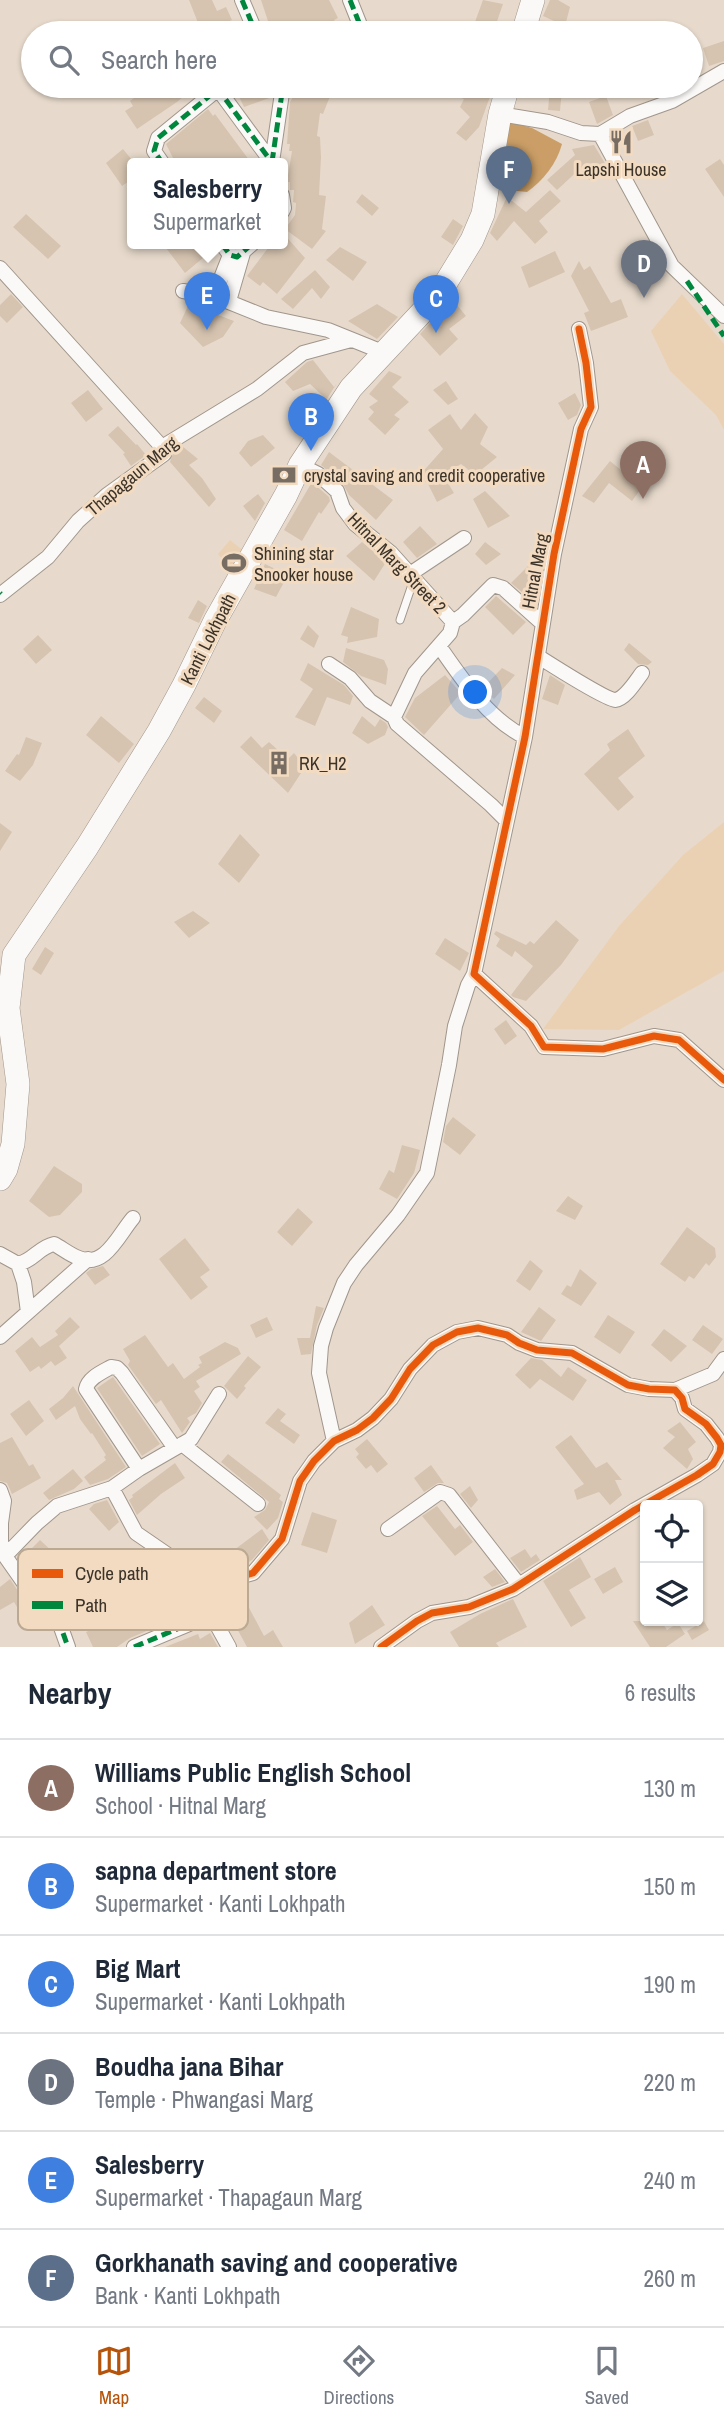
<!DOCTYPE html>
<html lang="en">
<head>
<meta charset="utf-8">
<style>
  :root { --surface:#fff; --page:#f6f6f7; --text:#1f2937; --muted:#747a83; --line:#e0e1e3; --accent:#b45309 }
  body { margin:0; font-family:"Archivo Narrow",sans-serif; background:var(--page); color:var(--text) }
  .controls { position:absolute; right:21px; bottom:21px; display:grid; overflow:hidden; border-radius:7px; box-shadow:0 2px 5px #0004 }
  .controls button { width:63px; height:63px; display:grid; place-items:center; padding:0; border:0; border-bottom:2px solid var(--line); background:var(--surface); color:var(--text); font:35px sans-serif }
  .you { position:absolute; left:476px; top:693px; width:24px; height:24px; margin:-18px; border:5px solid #fff; border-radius:50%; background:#1a73e8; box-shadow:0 0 0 10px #1a73e833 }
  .badge { display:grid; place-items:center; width:46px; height:46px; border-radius:50%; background:var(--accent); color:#fff; font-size:23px; font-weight:700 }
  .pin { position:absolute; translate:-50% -58px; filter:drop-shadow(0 2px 4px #0008) }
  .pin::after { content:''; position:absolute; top:37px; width:24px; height:21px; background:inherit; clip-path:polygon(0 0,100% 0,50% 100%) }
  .popup { position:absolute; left:127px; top:158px; width:161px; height:91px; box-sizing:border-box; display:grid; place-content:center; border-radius:7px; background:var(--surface); filter:drop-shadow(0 2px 5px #0005); font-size:23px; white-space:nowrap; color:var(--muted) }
  .popup b { font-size:26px; color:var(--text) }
  .popup::after { content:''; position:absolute; left:50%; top:100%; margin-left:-14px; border:14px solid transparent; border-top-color:var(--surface) }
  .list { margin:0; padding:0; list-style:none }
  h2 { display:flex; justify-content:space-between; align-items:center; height:91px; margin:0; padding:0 28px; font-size:30px }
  h2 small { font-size:23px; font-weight:400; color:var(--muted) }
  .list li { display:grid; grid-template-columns:46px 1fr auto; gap:21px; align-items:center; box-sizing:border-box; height:98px; padding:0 28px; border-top:2px solid var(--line) }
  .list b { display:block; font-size:26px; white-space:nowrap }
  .list p { margin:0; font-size:23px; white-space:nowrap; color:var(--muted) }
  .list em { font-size:23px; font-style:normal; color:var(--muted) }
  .icon { flex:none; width:38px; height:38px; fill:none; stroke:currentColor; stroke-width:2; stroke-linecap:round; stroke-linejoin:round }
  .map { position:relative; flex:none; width:724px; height:1647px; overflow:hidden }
  .search { position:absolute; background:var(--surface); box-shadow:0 2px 5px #0004; left:21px; right:21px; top:21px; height:77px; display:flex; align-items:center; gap:18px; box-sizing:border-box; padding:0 24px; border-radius:38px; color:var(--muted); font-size:26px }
  .sheet { height:679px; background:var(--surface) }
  nav { display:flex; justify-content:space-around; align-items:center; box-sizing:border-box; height:98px; border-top:2px solid var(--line); background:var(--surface); font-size:19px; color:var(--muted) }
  nav a { display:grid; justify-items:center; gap:4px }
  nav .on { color:var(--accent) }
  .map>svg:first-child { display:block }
</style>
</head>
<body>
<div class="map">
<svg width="724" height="1647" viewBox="0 0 724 1647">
  <rect width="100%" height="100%" fill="#e7dacc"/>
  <path fill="#ebd1b4" d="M682 294 724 344V430L716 415 670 371 651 331Z
    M230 540 248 554 234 572 218 554Z
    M724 822V971L619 1030 543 1029 619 926 683 855Z"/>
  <path fill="#ca9e66" d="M511 122 532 128 562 144C557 163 543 181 527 192L507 190 502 185 506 126Z"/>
  <path fill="#d6c4b0" d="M189 0H212L217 11 226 7 232 20 223 24 227 33H202Z
    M261 0H329L338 18 334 20 337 26 322 33H272Z
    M483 0 503 4 493 33H482L472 30Z
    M550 0H558L570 7 565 26 543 16Z
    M724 41V61L709 66 703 48Z
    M142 86H195L177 102 137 129 125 111 133 106 130 101 145 90Z
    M234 86H263L269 98 244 107Z
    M300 86H334L323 114 320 113 317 136 320 137 321 157 319 195 326 196 322 229 326 231 312 249 285 229 295 215 296 203 293 202 294 190H290V182H287L292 151H289L290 144H287L290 102Z
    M458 86H483L492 91 479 127 466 141 456 133 470 117 460 107 464 99 454 95Z
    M550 88 562 89 560 111 548 110Z
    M606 96 613 115 597 124 589 102Z
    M208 109 213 116 215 114 252 164H176L166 144Z
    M648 120 654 135 638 141 632 126Z
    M594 145 612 175 589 180 582 167 557 190 547 180 575 155 572 149Z
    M123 149 132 160V179L122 186 106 163Z
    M720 159 724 165V197L705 169Z
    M550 190 561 201 539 221 548 232 535 244 514 221 497 241 490 233 507 197 526 212Z
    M362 194 379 208 372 216 356 202Z
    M26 214 61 246 48 259 13 227Z
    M453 219 463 226 453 245 441 237Z
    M282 232 305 258 277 294 263 282 260 286 247 276 271 244H282Z
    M163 244H195L204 257 185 273Z
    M340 247 367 262 353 281 326 260Z
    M555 251 565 272 529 288 521 267Z
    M579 261 584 270 590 266 611 303 621 299 628 317 591 331 584 313 589 311 571 276Z
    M315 270 330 287 321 299 312 288 293 309 281 299Z
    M11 294 23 307 7 323 0 316V305Z
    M452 299 466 316 449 329 458 339 440 356 420 334Z
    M189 304 234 321 223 337 203 347 180 323Z
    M377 304 398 317 377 339 348 321Z
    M313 360 334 387 337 383 314 419 311 417 325 398 310 384 293 391 285 382 307 362Z
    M389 371 402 377 392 387 409 402 394 415 400 419 385 435 368 419 374 412 369 407 378 401 369 394Z
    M446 381 458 399 448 405 433 390Z
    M88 390 103 409 86 422 71 403Z
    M575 393 581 405 577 415 568 420 558 403Z
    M475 413 488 427 480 444 497 457 475 475 461 464 443 475 454 493 437 502 428 484 419 476 443 449 428 430 450 414 461 430Z
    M118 426 136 445 137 444 146 455 131 466 123 454 125 453 108 435Z
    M263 435 275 448 251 467 239 453 248 441Z
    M182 446 198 459 189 465 202 478 216 499 209 507 170 462 173 453Z
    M329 452 393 500 376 520 349 495 343 484 321 465Z
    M610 461 642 487 632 501 609 483 594 503 582 496Z
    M312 482 329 497 330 501 321 514 319 512 302 541 284 530Z
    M485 491 510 516 488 528 473 499Z
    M258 494 265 503 255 521 243 506Z
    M420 526 437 544 417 558 403 542Z
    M362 542 386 562 374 581 346 556Z
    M485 542 501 554 486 565 475 554Z
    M265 564 288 575 276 597 254 589Z
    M528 566 540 578 539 587 529 598 511 583Z
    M496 596 526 622 513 635 485 607Z
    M198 600 207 606 199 623 188 618Z
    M351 607 379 619 377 637 347 643 348 637 341 635Z
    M308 625 319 636 314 648 300 639Z
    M38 635 52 650 36 664 23 649Z
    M629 643 652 662 648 665 638 664 624 650Z
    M346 648 384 660 388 669 386 685 361 676 343 662Z
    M308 663 344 685 353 696 350 705 327 697 315 726 295 717 313 689 300 680Z
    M502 668 515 675 494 699 482 689Z
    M445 675 461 693 424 735 405 717 415 698Z
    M550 675 565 685 558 705 542 699Z
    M204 697 222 711 214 723 195 708Z
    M101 716 134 744 119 763 86 735Z
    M362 716 375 727 380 719 386 723 388 727 385 735 368 744 352 733Z
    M628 729 645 756 618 778 634 797 618 811 584 774 610 750 607 744Z
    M251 736 262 748 269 742 288 759 294 753 305 767 288 793 240 747Z
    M26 737 42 743 33 765 20 781 5 771 17 754 19 755Z
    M0 823 12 832 0 851Z
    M240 834 260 855 239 883 218 864Z
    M193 911 210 923 189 938 174 922Z
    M556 920 579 940 561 965 526 1001 513 997 511 995 533 966 515 951 512 957 496 946 500 939 494 934 496 931 526 945 530 941 534 944Z
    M445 938 469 953 460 971 435 954Z
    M45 947 54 953 41 975 32 969Z
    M506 1020 517 1036 505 1045 494 1029Z
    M453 1117 476 1135 460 1155 443 1142 446 1126Z
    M402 1145 420 1150 414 1173 397 1199 379 1189 389 1170 394 1173Z
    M54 1166 82 1184V1192L60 1215 49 1217 29 1201Z
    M568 1196 583 1206 575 1220 556 1211Z
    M298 1208 313 1222 292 1246 277 1232Z
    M687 1227 715 1248 716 1257 709 1266 706 1263 694 1279 689 1276 685 1282 660 1264Z
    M185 1238 210 1270 200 1277 208 1287 191 1300 159 1259Z
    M530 1260 543 1271 530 1291 516 1281Z
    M103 1266 110 1275 95 1285 86 1273 91 1269Z
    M580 1269 597 1283 581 1306 561 1294 567 1285 571 1287Z
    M316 1306 324 1308 317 1325 311 1354 301 1355 297 1338H310Z
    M539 1307 556 1320 541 1341 521 1332Z
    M608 1315 635 1332 620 1354 594 1337Z
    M70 1317 80 1327 59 1346 67 1358 55 1366 51 1361 41 1369 39 1366 30 1372 15 1351 32 1337 40 1347 58 1335 55 1331Z
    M267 1317 273 1330 256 1338 250 1325Z
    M703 1325 723 1339 712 1354 692 1340Z
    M664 1329 687 1346 671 1362 651 1345Z
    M145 1335 168 1367 173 1363 184 1379 200 1367 198 1365 202 1363 199 1357 225 1342 238 1348 241 1354 196 1381 200 1387 194 1391 202 1403 196 1413 187 1418 190 1422 182 1433 161 1400 156 1404 128 1365 130 1361 123 1349Z
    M248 1356 261 1367 244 1386 246 1388 237 1399 224 1386Z
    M531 1358 542 1360 561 1377 568 1367 587 1380 573 1401 540 1379 530 1389 515 1375Z
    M113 1377 160 1444 142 1456 97 1388Z
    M73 1386 126 1467 108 1479 90 1485 84 1477 106 1460 104 1457 106 1455 92 1433 91 1434 80 1419 75 1406 56 1420 49 1409 63 1398Z
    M29 1400 44 1421 26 1436 10 1414Z
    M278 1408 286 1414 280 1421 300 1435 294 1444 265 1423Z
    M680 1422 696 1442 688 1449 693 1459 687 1469 663 1448 675 1437 667 1431Z
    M571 1435 596 1468 607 1462 622 1480H615L622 1495 610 1505 599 1492 577 1500 574 1490 584 1484 555 1447Z
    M12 1437 29 1466 33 1464 41 1478 12 1494 7 1483 0 1481V1443Z
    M367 1439 388 1464 377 1473 371 1465 366 1469 356 1457 359 1454 355 1449Z
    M228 1454 281 1495 279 1499 283 1502 278 1518 267 1530 254 1517 265 1510 269 1502 221 1462Z
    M175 1463 185 1478 161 1494 137 1515 129 1500 133 1497 132 1495Z
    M431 1465 444 1483H438L424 1492 414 1478Z
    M73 1469 83 1481 74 1489 49 1500 43 1493Z
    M470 1486 478 1500 471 1508 460 1494Z
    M107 1500 119 1522 109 1531 89 1509 94 1504Z
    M437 1506 455 1529 460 1525 473 1542 455 1556 422 1516Z
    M312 1512 337 1520 327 1553 301 1545Z
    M262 1529 269 1540 252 1560 243 1566 202 1577 219 1568 233 1557 230 1553Z
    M40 1540 54 1553 45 1562 31 1549Z
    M525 1549 531 1558 536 1554 540 1560 521 1572 510 1558Z
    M144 1550 156 1558 142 1569 134 1559Z
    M580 1557 591 1577 569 1590 586 1618 571 1627 543 1581Z
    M615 1567 623 1582 603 1594 594 1579Z
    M495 1569 505 1582 492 1587 483 1577Z
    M178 1573 186 1577H191L192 1580 142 1589 141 1575Z
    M10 1579 30 1609 32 1610 21 1614 14 1602 0 1610V1587Z
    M105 1588 111 1601 98 1606 92 1595Z
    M513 1599 527 1627 496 1643 499 1647H459L450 1632 480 1614Z
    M246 1602 264 1636 273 1630 283 1647H247L228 1612Z
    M372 1605 385 1625 355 1644 349 1623Z
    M153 1606 161 1625 130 1638 117 1647H93L86 1632 109 1622 110 1625Z
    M633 1621H661L667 1630 678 1623 685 1634 666 1647H650Z
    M704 1621 709 1630 692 1640 687 1631Z
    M210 1633 218 1647H165L198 1634 200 1639Z"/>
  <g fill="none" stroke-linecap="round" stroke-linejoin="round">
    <g stroke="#a0968c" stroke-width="9">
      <path id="lane" d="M400 620 414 579"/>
    </g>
    <g stroke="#a0968c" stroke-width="16">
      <path id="street" d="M242 0 256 33
        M350 0 362 30 355 33
        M500 114 548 122 581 133 600 134 630 116 672 101 724 71
        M600 134 672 266 724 316
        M272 162 283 86
        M163 164 154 151 158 138 218 89 273 164
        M282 195 284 208 282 212
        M222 244 230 255 237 257 252 244
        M0 268 162 447
        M183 291 214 296 266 317 328 330 385 353
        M214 296 230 255
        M229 301 243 253
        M579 329 586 363 591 407 581 429 554 554 525 737 474 974 531 1026 544 1047 603 1049 654 1036 679 1040 724 1080
        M300 465 318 474 337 491 343 508 355 524 391 553 453 622 450 633 415 673 394 717 397 724 491 805 507 821
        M410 574 464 538
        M0 595 48 557 78 521 107 495 164 454 162 447 257 389 303 353 351 340
        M453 622 463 615 493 585 503 588 542 623
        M439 646C462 679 488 719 525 737
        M539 657C550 664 608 701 615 700 625 699 636 681 642 673
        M329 664 350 678 370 701 394 717
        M0 1254 18 1264C33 1261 39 1247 54 1244 62 1248 70 1255 79 1258 105 1269 119 1234 133 1218
        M18 1264 24 1282 28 1312
        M0 1337 88 1259
        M675 1390 713 1374 724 1359
        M334 1441 319 1373 321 1346 326 1328 344 1283 356 1265 398 1215 427 1173 449 1065 455 1026 468 985 474 974
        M182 1444 258 1504
        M139 1469 86 1389C88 1378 102 1372 111 1367L117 1368 122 1373 174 1447
        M112 1488 136 1533 187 1568
        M0 1490 4 1501 1 1523V1542L5 1556 38 1603 58 1619 82 1623 144 1598 197 1589 229 1647
        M388 1529 440 1492 449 1495 519 1585
        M5 1556 37 1523 57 1506 112 1488 139 1469 191 1439 219 1394
        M197 1589 253 1573 282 1539 300 1481 314 1461 334 1441 357 1430 373 1418 391 1399 410 1369 433 1345 457 1332 478 1328 507 1335 519 1343 537 1350 572 1353 628 1385 649 1389 675 1390 682 1398 685 1409 706 1424 717 1438 721 1445 720 1452 713 1464 697 1475 635 1510 513 1589 469 1607 432 1613 417 1621 381 1647
        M58 1619 68 1647
        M134 1647 189 1624"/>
    </g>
    <g stroke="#a0968c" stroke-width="24">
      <path id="primary" d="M523 33 533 0
        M0 1179 6 1169 13 1144 18 1084 8 1008 14 955 87 847 159 731 184 685 215 621 286 495 300 465 351 388 439 294 472 240 483 214 500 114 508 86"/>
    </g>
    <use href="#lane" stroke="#fbf9f7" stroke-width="7"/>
    <use href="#street" stroke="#fbf9f7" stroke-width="14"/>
    <use href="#primary" stroke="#fbf9f7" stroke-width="23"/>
    <path stroke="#00873e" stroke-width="5" stroke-dasharray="10 5" stroke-linecap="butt" d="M242 0 256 33
      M350 0 362 30 355 33
      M272 162 283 86
      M163 164 154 151 158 138 218 89 273 164
      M282 195 284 208 282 212
      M222 244 230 255 237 257 252 244
      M687 281 724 336
      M0 593 1 594
      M58 1619 68 1647
      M134 1647 189 1624"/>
    <g stroke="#f2dbc1" stroke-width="11">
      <path id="cycleway" d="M579 329 586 363 591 407 581 429 554 554 525 737 474 974 531 1026 544 1047 603 1049 654 1036 679 1040 724 1080
        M197 1589 253 1573 282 1539 300 1481 314 1461 334 1441 357 1430 373 1418 391 1399 410 1369 433 1345 457 1332 478 1328 507 1335 519 1343 537 1350 572 1353 628 1385 649 1389 675 1390 682 1398 685 1409 706 1424 717 1438 721 1445 720 1452 713 1464 697 1475 635 1510 513 1589 469 1607 432 1613 417 1621 381 1647"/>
    </g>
    <use href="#cycleway" stroke="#e8590c" stroke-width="7"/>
  </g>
  <defs>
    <g id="restaurant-bare" transform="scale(1.89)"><path d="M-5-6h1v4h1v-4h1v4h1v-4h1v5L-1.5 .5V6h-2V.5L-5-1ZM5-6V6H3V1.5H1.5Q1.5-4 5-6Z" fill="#786d62" stroke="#f2dbc1" stroke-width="2.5" paint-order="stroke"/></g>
    <g id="bank-bare" transform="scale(1.89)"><path d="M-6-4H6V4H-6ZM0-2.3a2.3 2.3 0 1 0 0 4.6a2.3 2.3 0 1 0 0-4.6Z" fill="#786d62" stroke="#f2dbc1" stroke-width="2.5" paint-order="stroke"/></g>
    <g id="stadium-bare" transform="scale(1.89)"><path d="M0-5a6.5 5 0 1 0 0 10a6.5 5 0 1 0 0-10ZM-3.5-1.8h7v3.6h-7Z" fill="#786d62" stroke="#f2dbc1" stroke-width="2.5" paint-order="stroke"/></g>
    <g id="building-bare" transform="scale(1.89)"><path d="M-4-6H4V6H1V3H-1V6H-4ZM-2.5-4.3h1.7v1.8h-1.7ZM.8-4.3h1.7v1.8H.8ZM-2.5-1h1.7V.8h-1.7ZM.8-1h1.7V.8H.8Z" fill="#786d62" stroke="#f2dbc1" stroke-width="2.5" paint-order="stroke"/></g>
  </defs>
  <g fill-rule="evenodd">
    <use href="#restaurant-bare" x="621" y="142"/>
    <use href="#bank-bare" x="284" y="475"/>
    <use href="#stadium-bare" x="234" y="563"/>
    <use href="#building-bare" x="279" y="763"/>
  </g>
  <g text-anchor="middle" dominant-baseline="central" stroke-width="6" stroke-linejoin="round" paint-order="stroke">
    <g font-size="18" fill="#3c3329" stroke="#f2dbc1" text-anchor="start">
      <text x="621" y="169" text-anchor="middle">Lapshi House</text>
      <text x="304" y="475">crystal saving and credit cooperative</text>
      <text x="254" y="553">Shining star<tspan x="254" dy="21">Snooker house</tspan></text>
      <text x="299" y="763">RK_H2</text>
    </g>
    <g font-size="18" fill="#3c3329" stroke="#f2dbc1">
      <text transform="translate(132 476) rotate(-40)">Thapagaun Marg</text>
      <text transform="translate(397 563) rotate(46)">Hitnal Marg Street 2</text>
      <text transform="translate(535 571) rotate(-79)">Hitnal Marg</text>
      <text transform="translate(208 639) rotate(-63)">Kanti Lokhpath</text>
    </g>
  </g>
  <rect x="18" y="1549" width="230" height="81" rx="10" fill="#f2dbc1" stroke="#bba993" stroke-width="2"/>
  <rect x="32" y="1569" width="31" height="9" fill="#e8590c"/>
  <rect x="32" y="1601" width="31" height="8" fill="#00873e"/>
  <g font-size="19" fill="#3c3329">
    <text x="75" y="1580">Cycle path</text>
    <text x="75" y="1612">Path</text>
  </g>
</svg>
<div class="controls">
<button><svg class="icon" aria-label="locate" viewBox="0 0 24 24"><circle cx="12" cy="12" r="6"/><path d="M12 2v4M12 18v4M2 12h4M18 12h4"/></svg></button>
<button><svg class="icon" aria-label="layers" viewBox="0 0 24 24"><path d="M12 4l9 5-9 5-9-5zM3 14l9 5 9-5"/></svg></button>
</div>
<div class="you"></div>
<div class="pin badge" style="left:643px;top:499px;background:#8d6e63">A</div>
<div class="pin badge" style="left:311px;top:451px;background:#3f7fe0">B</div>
<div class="pin badge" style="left:436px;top:333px;background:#3f7fe0">C</div>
<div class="pin badge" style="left:644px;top:298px;background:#6b7280">D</div>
<div class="pin badge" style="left:207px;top:330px;background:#3f7fe0">E</div>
<div class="popup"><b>Salesberry</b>Supermarket</div>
<div class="pin badge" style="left:509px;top:204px;background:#5c6f8a">F</div>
<div class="search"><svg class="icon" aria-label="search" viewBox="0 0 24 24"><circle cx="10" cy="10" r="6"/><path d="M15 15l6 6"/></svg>Search here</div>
</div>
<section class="sheet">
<h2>Nearby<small>6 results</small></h2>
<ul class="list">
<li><span class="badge" style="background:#8d6e63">A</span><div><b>Williams Public English School</b><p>School · Hitnal Marg</p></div><em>130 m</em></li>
<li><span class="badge" style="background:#3f7fe0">B</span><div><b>sapna department store</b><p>Supermarket · Kanti Lokhpath</p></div><em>150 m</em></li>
<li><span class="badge" style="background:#3f7fe0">C</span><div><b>Big Mart</b><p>Supermarket · Kanti Lokhpath</p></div><em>190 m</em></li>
<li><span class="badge" style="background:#6b7280">D</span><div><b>Boudha jana Bihar</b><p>Temple · Phwangasi Marg</p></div><em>220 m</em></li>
<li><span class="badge" style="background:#3f7fe0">E</span><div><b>Salesberry</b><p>Supermarket · Thapagaun Marg</p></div><em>240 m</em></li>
<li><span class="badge" style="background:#5c6f8a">F</span><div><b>Gorkhanath saving and cooperative</b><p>Bank · Kanti Lokhpath</p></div><em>260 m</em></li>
</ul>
</section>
<nav>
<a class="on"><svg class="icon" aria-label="map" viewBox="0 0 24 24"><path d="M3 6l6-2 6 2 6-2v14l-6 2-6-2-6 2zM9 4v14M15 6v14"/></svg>Map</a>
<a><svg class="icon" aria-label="directions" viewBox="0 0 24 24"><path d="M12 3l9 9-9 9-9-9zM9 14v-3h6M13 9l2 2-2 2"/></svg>Directions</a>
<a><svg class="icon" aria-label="saved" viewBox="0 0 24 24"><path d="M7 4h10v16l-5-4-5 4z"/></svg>Saved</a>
</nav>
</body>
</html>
